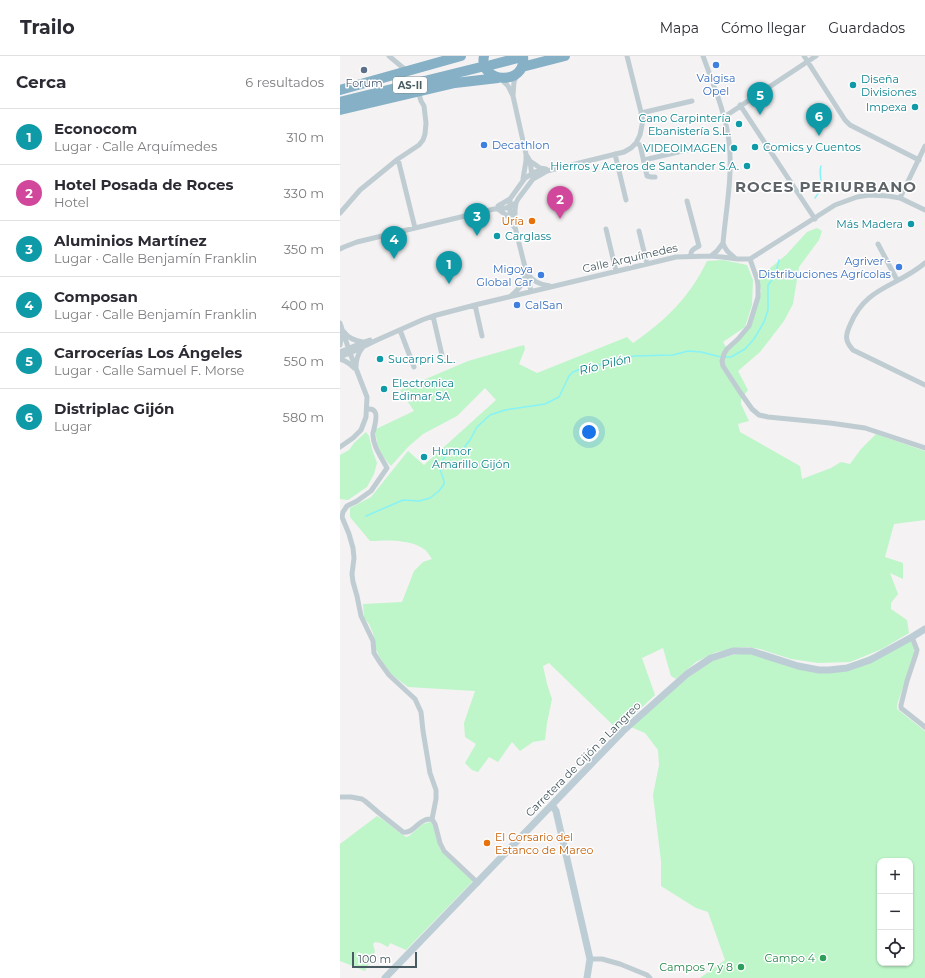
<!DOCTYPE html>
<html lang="es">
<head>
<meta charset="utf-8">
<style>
  :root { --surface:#fff; --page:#f7f7f7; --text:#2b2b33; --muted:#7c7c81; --line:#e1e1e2; --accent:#111827 }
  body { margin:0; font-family:Montserrat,sans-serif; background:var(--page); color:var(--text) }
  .controls { position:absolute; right:12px; bottom:12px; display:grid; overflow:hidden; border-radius:8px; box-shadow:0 1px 3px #0004 }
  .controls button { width:36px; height:36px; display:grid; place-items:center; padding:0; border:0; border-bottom:1px solid var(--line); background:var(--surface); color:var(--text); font:20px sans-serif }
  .scale { position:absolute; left:12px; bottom:10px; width:65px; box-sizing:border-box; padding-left:4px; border:2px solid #485b62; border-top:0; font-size:11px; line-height:14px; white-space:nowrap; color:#485b62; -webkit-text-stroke:3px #fff; paint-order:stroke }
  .you { position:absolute; left:249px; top:376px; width:14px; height:14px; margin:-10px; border:3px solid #fff; border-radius:50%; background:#1a73e8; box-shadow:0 0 0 6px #1a73e833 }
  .badge { display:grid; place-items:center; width:26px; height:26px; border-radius:50%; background:var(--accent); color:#fff; font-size:13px; font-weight:700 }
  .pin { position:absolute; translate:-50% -33px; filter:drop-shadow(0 1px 2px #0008) }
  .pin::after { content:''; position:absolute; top:21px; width:14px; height:12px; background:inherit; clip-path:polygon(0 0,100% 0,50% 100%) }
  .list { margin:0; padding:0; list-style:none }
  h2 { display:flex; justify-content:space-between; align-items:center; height:52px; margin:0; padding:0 16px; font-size:17px }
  h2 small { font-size:13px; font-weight:400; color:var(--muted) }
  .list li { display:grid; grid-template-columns:26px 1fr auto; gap:12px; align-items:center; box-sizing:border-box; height:56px; padding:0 16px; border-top:1px solid var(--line) }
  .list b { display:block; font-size:15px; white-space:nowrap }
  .list p { margin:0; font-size:13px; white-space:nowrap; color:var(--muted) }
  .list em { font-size:13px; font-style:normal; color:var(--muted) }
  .icon { flex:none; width:22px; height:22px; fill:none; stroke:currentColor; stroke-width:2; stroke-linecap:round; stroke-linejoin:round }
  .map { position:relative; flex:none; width:585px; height:922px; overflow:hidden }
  header { display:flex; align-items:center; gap:24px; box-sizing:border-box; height:56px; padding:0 20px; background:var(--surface); border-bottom:1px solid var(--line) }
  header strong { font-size:19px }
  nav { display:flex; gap:22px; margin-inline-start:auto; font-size:14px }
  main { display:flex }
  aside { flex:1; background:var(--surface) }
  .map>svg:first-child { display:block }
</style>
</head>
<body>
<header>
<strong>Trailo</strong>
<nav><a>Mapa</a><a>Cómo llegar</a><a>Guardados</a></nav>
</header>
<main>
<aside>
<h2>Cerca<small>6 resultados</small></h2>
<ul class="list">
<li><span class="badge" style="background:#0f9aa8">1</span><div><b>Econocom</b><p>Lugar · Calle Arquímedes</p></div><em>310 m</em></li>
<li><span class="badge" style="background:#d1479c">2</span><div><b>Hotel Posada de Roces</b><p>Hotel</p></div><em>330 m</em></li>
<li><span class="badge" style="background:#0f9aa8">3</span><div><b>Aluminios Martínez</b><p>Lugar · Calle Benjamín Franklin</p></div><em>350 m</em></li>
<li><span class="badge" style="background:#0f9aa8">4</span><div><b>Composan</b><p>Lugar · Calle Benjamín Franklin</p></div><em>400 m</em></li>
<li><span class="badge" style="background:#0f9aa8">5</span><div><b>Carrocerías Los Ángeles</b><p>Lugar · Calle Samuel F. Morse</p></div><em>550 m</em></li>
<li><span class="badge" style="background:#0f9aa8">6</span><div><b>Distriplac Gijón</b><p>Lugar</p></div><em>580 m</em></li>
</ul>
</aside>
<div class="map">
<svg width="585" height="922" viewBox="0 0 585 922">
  <rect width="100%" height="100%" fill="#f5f2f3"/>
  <path fill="#bef5c9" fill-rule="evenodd" d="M477 172 482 175 479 184 459 211 453 248 444 265 420 296 398 315 408 334 401 343V348L409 365 398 368 400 376 460 410 462 423 491 412 501 406 510 408 521 393 536 378 585 395V464L554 468 545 501 563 507V523L550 517 558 538 551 547V553L567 564 569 577 542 593 510 606 478 607 451 603 420 593 408 591 397 592 376 596 356 606 336 623 331 620 323 592 302 602 315 639 278 674 209 607 203 610 207 628 212 643 207 667 205 684 193 686 180 695 172 686 158 706 149 701 138 716 132 714 125 707 136 688 125 681 124 667 135 635 68 631 51 618 40 602 35 591 33 577 29 568 24 562 23 548 62 546 74 515 83 506 92 503C90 500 87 495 84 493 70 483 47 484 30 485L10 461V452L31 441 68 395 84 409 156 344 145 332 117 360 83 378 68 391 51 410C41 399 35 388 36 373L74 355 60 334 128 305 184 289 185 293 179 308 197 317 287 281 293 287C326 264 349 242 367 205L383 204 407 209 413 224 412 249 405 271 383 286 387 293 407 273 421 235 417 223 446 199 467 176Z
    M26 376 29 380 32 393 37 407 34 418 27 431 8 444 0 443V399L9 394 14 387Z
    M571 584 574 592V598L557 649V653L585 675V922H360L385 904 368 856 356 852 321 830V805L313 739 319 709 318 694 305 677 291 671 346 623 372 605 392 599 401 598H411L488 616ZM540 805H570V907H540Z
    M37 760C48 766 56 775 66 781L69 780 83 768 91 766 93 770 97 785 101 795 133 825 66 894 50 887 48 891C44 889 40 886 35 886L33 888 35 896 25 915 0 905V788Z"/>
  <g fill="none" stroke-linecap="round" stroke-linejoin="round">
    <path stroke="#87f3f6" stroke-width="1.5" d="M475 142C478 138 481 132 481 127 481 121 479 116 481 110
      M385 301H391L405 293 414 283 424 266 428 254V229L435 220 439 204
      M26 460 63 444 79 445 90 442 99 435 104 428V425L99 410C107 397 107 396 123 393L130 384 137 371 150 359 165 354 205 348 219 341 229 320 233 316 243 312 279 305 294 300 333 299 348 295 361 296 381 301"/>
    <path stroke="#bfcdd3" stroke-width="5" d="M49 0 67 15
      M363 0C373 28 385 56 389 85 393 119 386 153 383 187 385 194 389 197 395 202
      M464 0 505 64 510 69 579 104
      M161 23 168 30 173 40 181 76 186 98V105L183 123
      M173 39 174 26 177 18
      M400 49 475 163
      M301 57 352 45
      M384 61 476 0
      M296 87 300 89 307 120 311 121H315
      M275 98 286 144
      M187 100 190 105 192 120
      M58 103 75 172
      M304 104 355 92
      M190 105 200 112 206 113
      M560 142 585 90
      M347 145 359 190C354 193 350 194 351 200
      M158 150 170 143
      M158 153 170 162
      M0 157 20 134 58 103 79 89 83 84 85 78 86 67 84 50 81 45 78 35
      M174 171 170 162V143L185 122 195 116 206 113
      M266 173 276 215
      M299 175 307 208
      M538 188 557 224
      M0 193 4 191 17 186 154 153 166 152 176 147
      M371 200 377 195 383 187
      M410 203 417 223 418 229V241L409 270 398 283 387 293 384 298 382 305 383 310 400 336 412 353 419 359 428 361 490 367 525 372 585 392
      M585 207C557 231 526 230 510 269 505 280 505 285 513 294L585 329
      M188 218C193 226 201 229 210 230
      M191 235 175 171V154L176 147 178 143 193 123 207 115 284 96 291 92 296 87 300 79 303 64 287 0
      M171 240C179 233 184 227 185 217
      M135 249 142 280
      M93 260 102 299
      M0 267 10 297 27 341 26 361 21 374 13 382 0 391
      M60 274 74 311
      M4 276C9 283 15 285 23 286
      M0 289 2 277
      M0 296 24 286 30 284
      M0 301 10 297 37 284 82 264 93 260 135 249 307 208 336 201 371 200 382 201 398 203H410L495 149 517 141 529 139 548 140 560 142 585 154
      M0 303C6 305 10 307 14 312
      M16 311C16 304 18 297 23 291
      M27 353C30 353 33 352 35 356 38 360 34 372 33 377 32 389 42 402 47 412L31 435 17 445 7 450 3 456 2 461 9 478 13 492 14 502 12 518 13 526 17 540 21 560 33 585 34 597 39 605 49 619 75 643 81 656 83 675 90 717 96 734V743L92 763
      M572 581 577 594 576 598 567 625 561 649V652L585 671
      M0 741H11L22 743 25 745 39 757 63 776C72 778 77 767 85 764 87 763 90 763 92 763
      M92 763 95 768 100 787 104 795 138 827
      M250 903H262L280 908 307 919 310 922"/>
    <path stroke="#bdcdd5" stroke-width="7" d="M212 749 216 755 250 903 247 922
      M45 922 283 675 347 618 371 602 393 595H411L458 610 479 614H489L507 612 530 604 572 581 585 573"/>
    <path stroke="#86b0c5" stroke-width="10" d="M144 0C138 27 187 31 183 0
      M151 9 178 2
      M182 11 225 0
      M0 34 121 0
      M0 46 141 11
      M0 54 115 27 158 22"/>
  </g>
  <g fill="#3f7fe0" stroke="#fff" stroke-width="1.5">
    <circle cx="376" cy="9" r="4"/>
    <circle cx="144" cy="89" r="4"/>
    <circle cx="559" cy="211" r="4"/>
    <circle cx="201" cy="219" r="4"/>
    <circle cx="177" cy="249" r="4"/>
  </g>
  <circle fill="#5c6f8a" stroke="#fff" stroke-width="1.5" cx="24" cy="14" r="4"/>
  <g fill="#0f9aa8" stroke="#fff" stroke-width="1.5">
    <circle cx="513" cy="29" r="4"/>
    <circle cx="575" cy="51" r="4"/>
    <circle cx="399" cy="68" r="4"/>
    <circle cx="415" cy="91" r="4"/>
    <circle cx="394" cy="92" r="4"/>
    <circle cx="407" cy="110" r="4"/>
    <circle cx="571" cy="168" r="4"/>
    <circle cx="157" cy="180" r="4"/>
    <circle cx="40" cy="303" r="4"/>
    <circle cx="44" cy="333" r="4"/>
    <circle cx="84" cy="401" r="4"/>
  </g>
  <g fill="#e8710a" stroke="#fff" stroke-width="1.5">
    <circle cx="192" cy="165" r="4"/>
    <circle cx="147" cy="787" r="4"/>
  </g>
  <g fill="#2e9e5b" stroke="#fff" stroke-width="1.5">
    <circle cx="483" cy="902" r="4"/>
    <circle cx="401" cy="911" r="4"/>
  </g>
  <g text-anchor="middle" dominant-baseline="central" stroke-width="3" stroke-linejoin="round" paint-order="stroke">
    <rect fill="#fff" stroke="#7f8c91" stroke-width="1" x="53" y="21" width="34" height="16" rx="3"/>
    <g font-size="10" font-weight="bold" fill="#485b62">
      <text x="70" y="29">AS-II</text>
    </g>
    <g font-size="11" fill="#366cbe" stroke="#fff" text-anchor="start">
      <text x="376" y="22" text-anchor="middle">Valgisa<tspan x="376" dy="13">Opel</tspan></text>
      <text x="152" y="89">Decathlon</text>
      <text x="551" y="205" text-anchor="end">Agriver -<tspan x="551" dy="13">Distribuciones Agrícolas</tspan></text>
      <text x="193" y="213" text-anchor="end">Migoya<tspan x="193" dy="13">Global Car</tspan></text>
      <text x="185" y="249">CalSan</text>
    </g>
    <g font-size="11" fill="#0d838f" stroke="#fff" text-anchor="start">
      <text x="521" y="23">Diseña<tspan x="521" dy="13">Divisiones</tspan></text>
      <text x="567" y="51" text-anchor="end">Impexa</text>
      <text x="391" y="62" text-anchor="end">Cano Carpintería<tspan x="391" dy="13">Ebanistería S.L.</tspan></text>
      <text x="423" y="91">Comics y Cuentos</text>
      <text x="386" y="92" text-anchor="end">VIDEOIMAGEN</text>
      <text x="399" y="110" text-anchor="end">Hierros y Aceros de Santander S.A.</text>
      <text x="563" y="168" text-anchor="end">Más Madera</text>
      <text x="165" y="180">Carglass</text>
      <text x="48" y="303">Sucarpri S.L.</text>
      <text x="52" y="327">Electronica<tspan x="52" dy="13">Edimar SA</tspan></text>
      <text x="92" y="395">Humor<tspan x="92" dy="13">Amarillo Gijón</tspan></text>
    </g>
    <g font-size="11" fill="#4e5e75" stroke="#fff">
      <text x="24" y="27">Forum</text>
    </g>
    <g font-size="11" fill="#c56008" stroke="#fff" text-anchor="end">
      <text x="184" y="165">Uría</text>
      <text x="155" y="781" text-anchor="start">El Corsario del<tspan x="155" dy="13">Estanco de Mareo</tspan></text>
    </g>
    <g font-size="11" fill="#485b62" stroke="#fff">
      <text transform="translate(290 202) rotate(-13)">Calle Arquímedes</text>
      <text transform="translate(243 703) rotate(-45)">Carretera de Gijón a Langreo</text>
    </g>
    <g font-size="11" fill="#27864d" stroke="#fff" text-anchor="end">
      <text x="475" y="902">Campo 4</text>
      <text x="393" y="911">Campos 7 y 8</text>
    </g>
    <g font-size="12" font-style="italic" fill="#067e81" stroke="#fff">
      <text transform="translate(265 308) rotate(-14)">Río Pilón</text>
    </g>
    <g font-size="15" font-weight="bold" letter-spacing="1" fill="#5e6468" stroke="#fff">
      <text x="486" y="130">ROCES PERIURBANO</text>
    </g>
  </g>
</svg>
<div class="controls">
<button>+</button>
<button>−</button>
<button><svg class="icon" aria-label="locate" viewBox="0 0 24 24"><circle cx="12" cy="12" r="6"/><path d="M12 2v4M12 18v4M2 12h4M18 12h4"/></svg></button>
</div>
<div class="scale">100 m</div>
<div class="you"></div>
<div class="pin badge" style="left:109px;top:228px;background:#0f9aa8">1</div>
<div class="pin badge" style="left:220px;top:163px;background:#d1479c">2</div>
<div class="pin badge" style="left:137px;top:180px;background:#0f9aa8">3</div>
<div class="pin badge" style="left:54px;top:203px;background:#0f9aa8">4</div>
<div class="pin badge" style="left:420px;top:59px;background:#0f9aa8">5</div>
<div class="pin badge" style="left:479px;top:80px;background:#0f9aa8">6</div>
</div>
</main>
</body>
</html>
